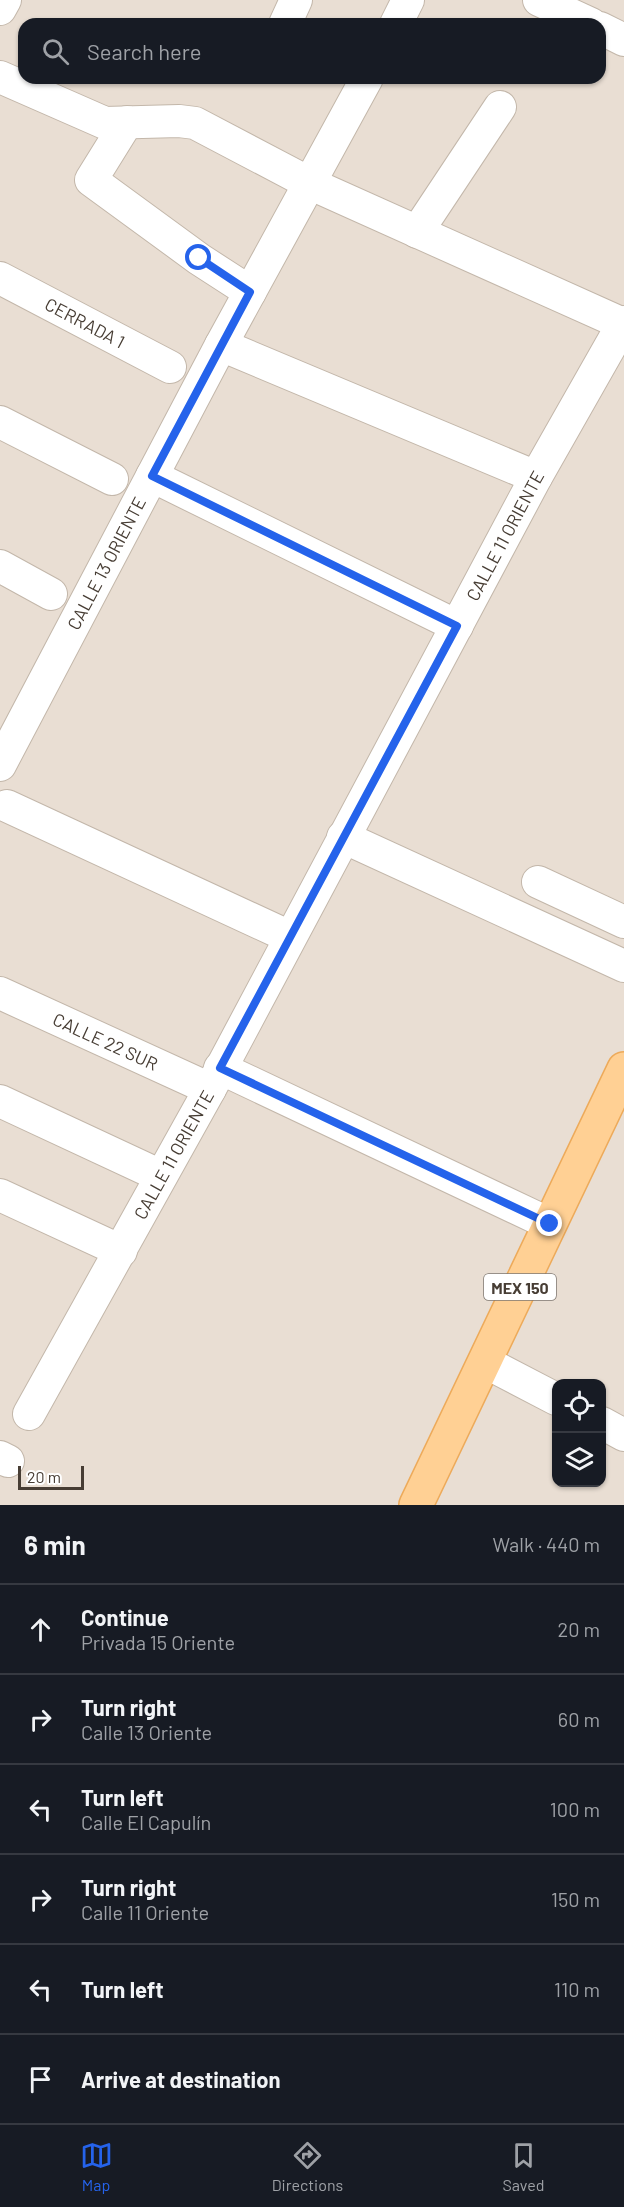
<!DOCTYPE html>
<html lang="en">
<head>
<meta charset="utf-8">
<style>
  :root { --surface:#171b24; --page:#242831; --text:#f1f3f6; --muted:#9ea1a6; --line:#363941; --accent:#2563eb }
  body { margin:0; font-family:Barlow,sans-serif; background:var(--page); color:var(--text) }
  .controls { position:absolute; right:18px; bottom:18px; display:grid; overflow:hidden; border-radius:12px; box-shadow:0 2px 4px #0004 }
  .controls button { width:54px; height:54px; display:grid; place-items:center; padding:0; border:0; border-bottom:2px solid var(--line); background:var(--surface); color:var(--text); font:30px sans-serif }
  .scale { position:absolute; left:18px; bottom:15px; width:66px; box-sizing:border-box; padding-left:6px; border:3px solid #473d34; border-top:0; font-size:16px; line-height:21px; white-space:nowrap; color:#473d34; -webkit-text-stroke:4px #fff; paint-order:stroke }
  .stop { position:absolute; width:18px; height:18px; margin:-14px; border:4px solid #2563eb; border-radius:50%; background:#fff }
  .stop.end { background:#2563eb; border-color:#fff; box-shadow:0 2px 6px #0008 }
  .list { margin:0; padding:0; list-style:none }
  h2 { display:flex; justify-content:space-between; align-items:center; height:78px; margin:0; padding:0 24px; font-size:26px }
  h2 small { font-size:20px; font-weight:400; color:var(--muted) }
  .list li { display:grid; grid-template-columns:39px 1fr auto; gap:18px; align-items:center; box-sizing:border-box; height:90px; padding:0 24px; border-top:2px solid var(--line) }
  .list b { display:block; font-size:22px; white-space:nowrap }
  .list p { margin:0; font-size:20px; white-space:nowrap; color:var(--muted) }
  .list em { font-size:20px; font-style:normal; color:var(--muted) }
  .icon { flex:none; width:33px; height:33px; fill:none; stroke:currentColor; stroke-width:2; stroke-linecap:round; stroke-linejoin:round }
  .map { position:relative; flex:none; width:624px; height:1505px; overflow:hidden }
  .search { position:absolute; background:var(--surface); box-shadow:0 2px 4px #0004; left:18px; right:18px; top:18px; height:66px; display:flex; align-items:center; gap:15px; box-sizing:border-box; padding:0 21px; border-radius:18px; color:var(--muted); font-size:22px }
  .sheet { height:618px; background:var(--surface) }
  nav { display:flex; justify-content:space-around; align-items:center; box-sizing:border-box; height:84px; border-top:2px solid var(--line); background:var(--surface); font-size:16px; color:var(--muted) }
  nav a { display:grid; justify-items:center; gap:3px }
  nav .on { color:var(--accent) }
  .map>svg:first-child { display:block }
</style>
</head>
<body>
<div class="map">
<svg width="624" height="1505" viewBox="0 0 624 1505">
  <rect width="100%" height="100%" fill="#f4ede5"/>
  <path fill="#e9ded3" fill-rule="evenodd" d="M0 0H624V1505H0ZM24 24H600V78H24ZM556 1384H602V1482H556Z"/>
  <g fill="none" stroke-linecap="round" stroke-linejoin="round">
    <g stroke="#c3b7aa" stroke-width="34">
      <g id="minor">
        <path d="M539 0 591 24"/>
        <path d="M0 9 5 0"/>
        <path d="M285 24 296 0"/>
        <path d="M396 24 408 0"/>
        <path d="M600 28 624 40"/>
        <path d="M0 77 105 123 179 121 195 123 311 184 623 324"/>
        <path d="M127 122 91 180 199 259 250 292"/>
        <path d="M417 232 500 107"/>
        <path id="s1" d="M0 278 170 367"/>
        <path d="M221 345 536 477"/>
        <path d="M0 422 112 479"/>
        <path d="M152 476 457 626"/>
        <path d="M0 566 51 594"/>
        <path id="s2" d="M0 765 221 345 367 78"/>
        <path d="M7 806 290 937"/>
        <path d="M343 837 624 966"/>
        <path d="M538 882 624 922"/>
        <path id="s3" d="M0 993 210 1089"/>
        <path d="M220 1068 550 1224"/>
        <path d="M0 1101 161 1176"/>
        <path d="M0 1195 121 1251"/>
        <path d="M485 1362 556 1399"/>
        <path id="s4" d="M29 1414 210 1089 536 477 624 322"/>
        <path d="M602 1423 624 1435"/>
        <path d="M0 1457 8 1461"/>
      </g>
    </g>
    <g stroke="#edaa5a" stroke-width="36">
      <path id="major" d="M416 1505 624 1069"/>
    </g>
    <use href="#minor" stroke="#fff" stroke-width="32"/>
    <use href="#major" stroke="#ffd094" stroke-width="33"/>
  </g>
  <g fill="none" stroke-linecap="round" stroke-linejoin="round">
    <path stroke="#2563eb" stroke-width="8" d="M199 258 250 292 152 476 457 626 220 1068 550 1224"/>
  </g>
  <g text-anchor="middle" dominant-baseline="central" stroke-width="5" stroke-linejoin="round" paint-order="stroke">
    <rect fill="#fff" stroke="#7e7771" stroke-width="1.5" x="484" y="1274" width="72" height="26" rx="4.5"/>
    <g font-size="16" font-weight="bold" fill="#473d34">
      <text x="520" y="1287">MEX 150</text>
    </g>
    <g font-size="18" fill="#473d34" stroke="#fff">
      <text stroke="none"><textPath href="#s1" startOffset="96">CERRADA 1</textPath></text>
      <text stroke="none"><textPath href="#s4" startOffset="999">CALLE 11 ORIENTE</textPath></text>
      <text stroke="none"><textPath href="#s2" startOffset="228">CALLE 13 ORIENTE</textPath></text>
      <text stroke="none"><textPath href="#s3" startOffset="116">CALLE 22 SUR</textPath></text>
      <text stroke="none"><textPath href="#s4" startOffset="297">CALLE 11 ORIENTE</textPath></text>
    </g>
  </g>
</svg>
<div class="controls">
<button><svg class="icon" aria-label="locate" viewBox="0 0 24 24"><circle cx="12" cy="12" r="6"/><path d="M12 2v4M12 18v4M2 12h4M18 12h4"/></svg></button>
<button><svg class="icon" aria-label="layers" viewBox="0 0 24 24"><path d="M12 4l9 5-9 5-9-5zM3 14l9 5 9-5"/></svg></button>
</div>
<div class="scale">20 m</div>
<div class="stop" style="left:199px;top:258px"></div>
<div class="stop end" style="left:550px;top:1224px"></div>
<div class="search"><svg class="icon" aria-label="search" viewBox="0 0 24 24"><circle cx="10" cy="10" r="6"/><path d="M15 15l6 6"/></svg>Search here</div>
</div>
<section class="sheet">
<h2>6 min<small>Walk · 440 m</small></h2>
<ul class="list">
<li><svg class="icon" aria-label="ahead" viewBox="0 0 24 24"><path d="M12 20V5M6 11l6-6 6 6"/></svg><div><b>Continue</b><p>Privada 15 Oriente</p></div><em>20 m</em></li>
<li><svg class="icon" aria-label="right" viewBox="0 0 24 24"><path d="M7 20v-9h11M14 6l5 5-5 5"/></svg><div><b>Turn right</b><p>Calle 13 Oriente</p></div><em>60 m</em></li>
<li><svg class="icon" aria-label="left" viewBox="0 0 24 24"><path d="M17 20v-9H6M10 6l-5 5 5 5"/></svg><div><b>Turn left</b><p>Calle El Capulín</p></div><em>100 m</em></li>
<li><svg class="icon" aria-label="right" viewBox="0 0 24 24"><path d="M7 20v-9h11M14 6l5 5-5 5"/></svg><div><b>Turn right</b><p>Calle 11 Oriente</p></div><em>150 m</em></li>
<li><svg class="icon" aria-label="left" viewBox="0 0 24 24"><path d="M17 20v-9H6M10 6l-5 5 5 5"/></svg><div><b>Turn left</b></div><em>110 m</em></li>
<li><svg class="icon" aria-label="arrive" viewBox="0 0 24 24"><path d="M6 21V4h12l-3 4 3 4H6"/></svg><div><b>Arrive at destination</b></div></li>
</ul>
</section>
<nav>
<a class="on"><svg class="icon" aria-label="map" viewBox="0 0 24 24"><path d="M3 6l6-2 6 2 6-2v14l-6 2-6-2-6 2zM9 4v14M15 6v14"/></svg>Map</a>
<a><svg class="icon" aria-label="directions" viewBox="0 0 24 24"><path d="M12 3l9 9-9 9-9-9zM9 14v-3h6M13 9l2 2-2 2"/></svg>Directions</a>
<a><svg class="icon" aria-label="saved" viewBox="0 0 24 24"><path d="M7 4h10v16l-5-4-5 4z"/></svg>Saved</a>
</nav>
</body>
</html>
